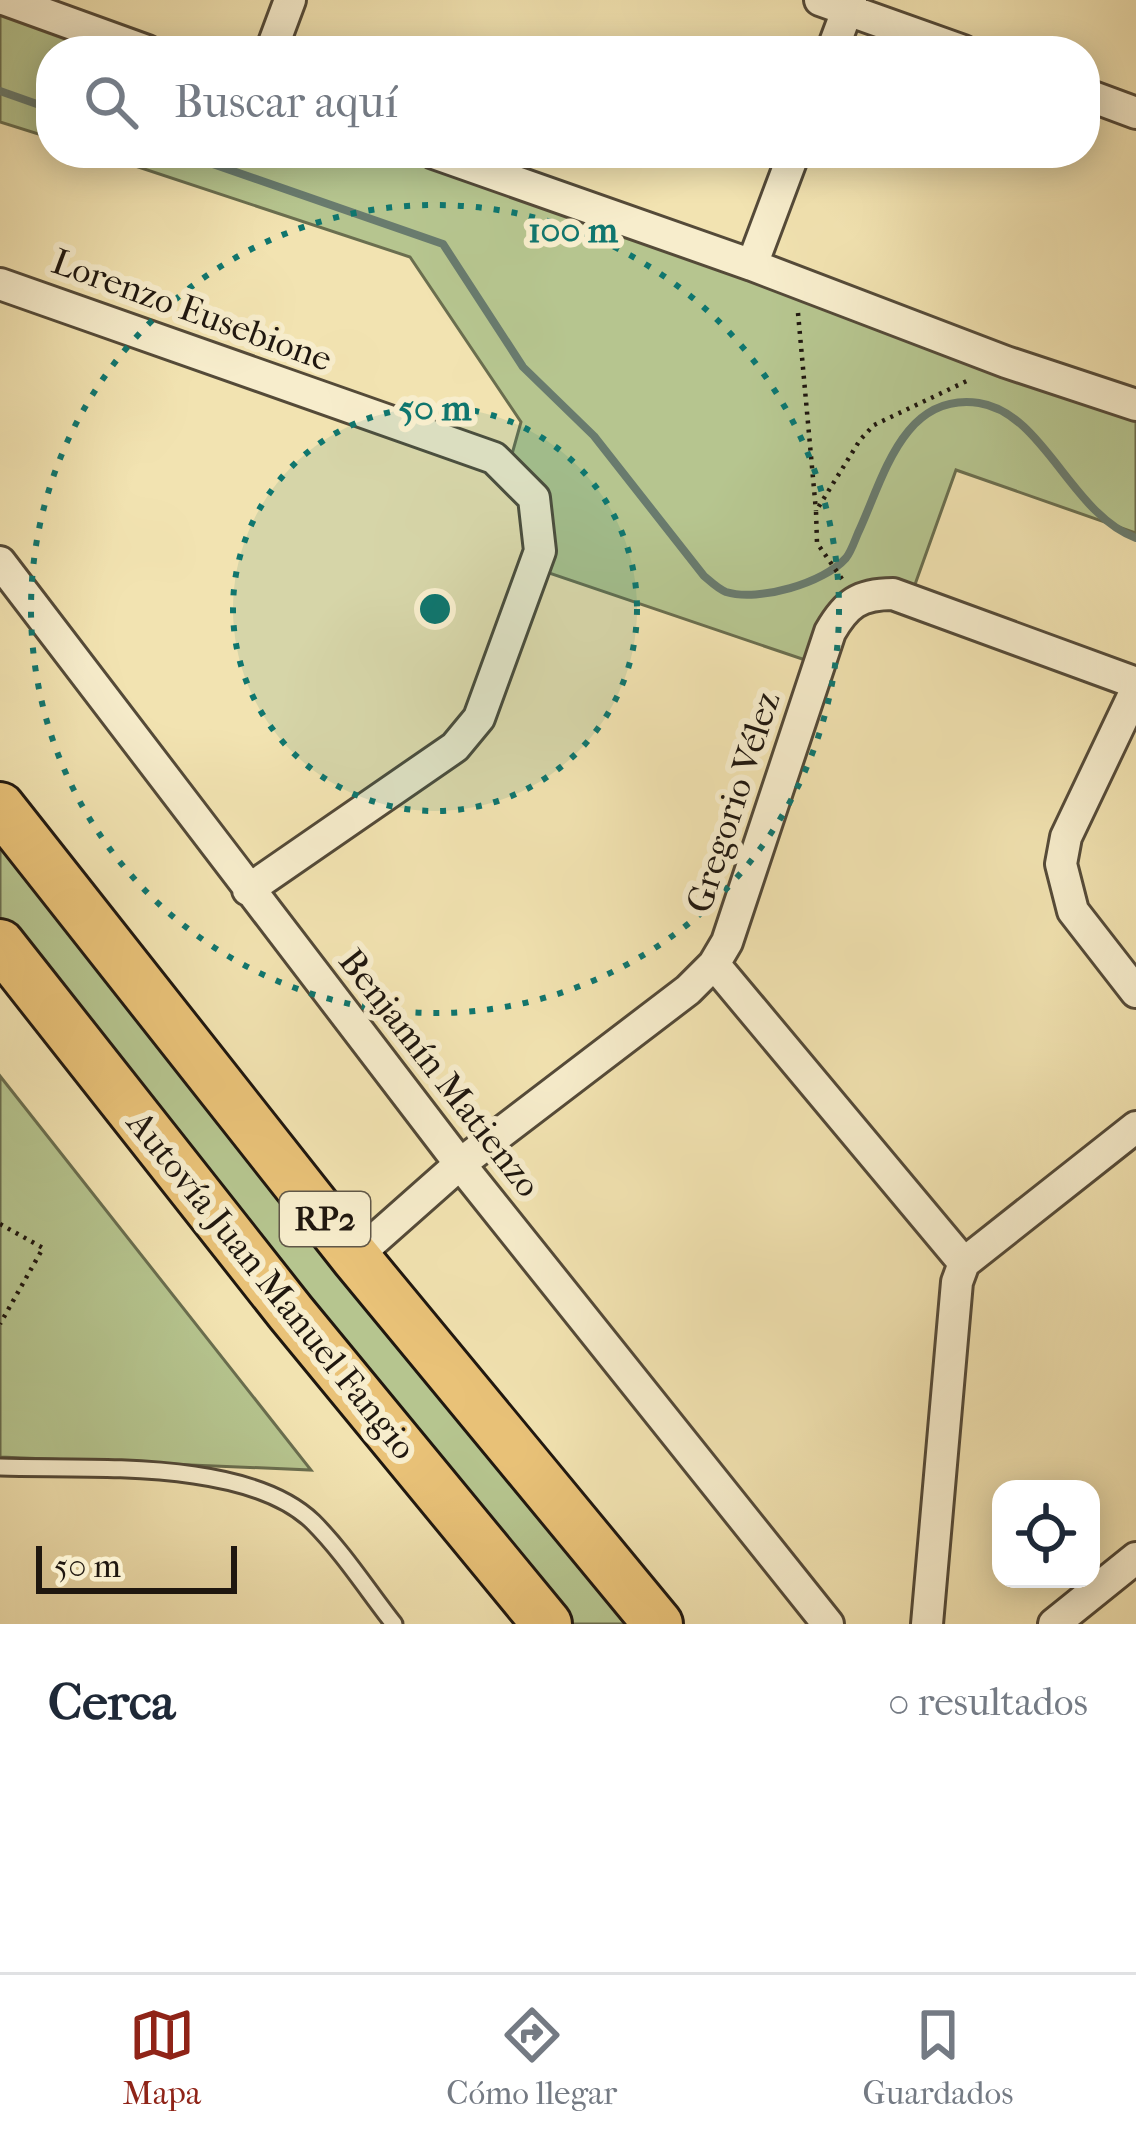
<!DOCTYPE html>
<html lang="es">
<head>
<meta charset="utf-8">
<style>
  :root { --surface:#fff; --page:#f2f2f3; --text:#1f2937; --muted:#747a83; --line:#e0e1e3; --accent:#8f2418 }
  body { margin:0; font-family:"IM FELL French Canon",serif; background:var(--page); color:var(--text) }
  .controls { position:absolute; right:36px; bottom:36px; display:grid; overflow:hidden; border-radius:24px; box-shadow:0 6px 30px #0003 }
  .controls button { width:108px; height:108px; display:grid; place-items:center; padding:0; border:0; border-bottom:3px solid var(--line); background:var(--surface); color:var(--text); font:60px sans-serif }
  .scale { position:absolute; left:36px; bottom:30px; width:201px; box-sizing:border-box; padding-left:12px; border:6px solid #1f170f; border-top:0; font-size:33px; line-height:42px; white-space:nowrap; color:#1f170f; -webkit-text-stroke:9px #f7edcc; paint-order:stroke }
  .list { margin:0; padding:0; list-style:none }
  h2 { display:flex; justify-content:space-between; align-items:center; height:156px; margin:0; padding:0 48px; font-size:51px }
  h2 small { font-size:39px; font-weight:400; color:var(--muted) }
  .icon { flex:none; width:66px; height:66px; fill:none; stroke:currentColor; stroke-width:2; stroke-linecap:round; stroke-linejoin:round }
  .map { position:relative; flex:none; width:1136px; height:1624px; overflow:hidden }
  .search { position:absolute; background:var(--surface); box-shadow:0 6px 30px #0003; left:36px; right:36px; top:36px; height:132px; display:flex; align-items:center; gap:30px; box-sizing:border-box; padding:0 42px; border-radius:48px; color:var(--muted); font-size:45px }
  .sheet { height:348px; background:var(--surface) }
  nav { display:flex; justify-content:space-around; align-items:center; box-sizing:border-box; height:168px; border-top:3px solid var(--line); background:var(--surface); font-size:33px; color:var(--muted) }
  nav a { display:grid; justify-items:center; gap:6px }
  nav .on { color:var(--accent) }
  .map>svg:first-child { display:block }
</style>
</head>
<body>
<div class="map">
<svg width="1136" height="1624" viewBox="0 0 1136 1624">
  <rect width="100%" height="100%" fill="#f2e3b1"/>
  <filter id="stains"><feTurbulence type="fractalNoise" baseFrequency=".00167" numOctaves="4"/><feColorMatrix values="0 0 0 0 .2 0 0 0 0 .09 0 0 0 0 .02 0 0 0 .5 -.17"/></filter>
  <radialGradient id="worn" r=".72"><stop offset=".6" stop-color="#630" stop-opacity="0"/><stop offset="1" stop-color="#630" stop-opacity=".3"/></radialGradient>
  <path fill="#b6c58f" stroke="#6a6e4f" stroke-width="3" d="M0 9 117 51H51V138L0 122Z
    M96 153H403L1136 412V533L956 470 913 590 885 584 817 664 546 572 541 485 512 454 521 422 410 257Z
    M0 822 639 1624H557L0 926Z
    M0 1076 311 1470 0 1457Z"/>
  <g fill="none" stroke-linecap="round" stroke-linejoin="round">
    <path stroke="#697b6e" stroke-width="8" d="M0 91 51 109
      M181 153 443 244 523 367 594 436 704 576C711 582 718 589 726 592 759 602 824 583 846 558 851 552 855 540 858 533 883 480 902 392 979 403 1044 413 1071 514 1136 538"/>
    <g stroke="#544a38" stroke-width="21">
      <path id="service" d="M0 1467C89 1470 247 1458 313 1522 343 1552 368 1591 394 1624"/>
    </g>
    <g stroke="#544a38" stroke-width="36">
      <path id="minor" d="M6 0 147 51
        M820 0 963 51
        M271 51 290 0
        M832 51 851 0
        M1085 94 1136 113
        M434 153 752 265 1006 362 1136 405
        M752 265 794 153
        M0 284 494 458 534 498 540 551 479 718 455 747 248 890
        M0 562 460 1164 828 1624
        M1136 690 1066 837 1061 864 1073 911 1136 992
        M714 964 964 1263
        M355 1257 460 1164 688 990 714 964 727 942 830 632C846 604 859 594 893 594L1136 683
        M927 1624 957 1282 964 1263 1136 1127
        M1054 1624 1136 1558"/>
    </g>
    <g stroke="#1f170f" stroke-width="54">
      <path id="trunk" d="M0 807 355 1257 658 1624
        M0 944 291 1313 547 1624"/>
    </g>
    <path stroke="#1f170f" stroke-width="4.5" stroke-dasharray="3 6" stroke-linecap="butt" d="M798 313 816 511
      M842 579 817 543 816 511 860 440 874 425 971 379
      M0 1224 43 1248 0 1324"/>
    <use href="#service" stroke="#f7edcc" stroke-width="15"/>
    <use href="#minor" stroke="#f7edcc" stroke-width="30"/>
    <use href="#trunk" stroke="#e9c278" stroke-width="48"/>
  </g>
  <circle cx="435" cy="609" r="202" fill="#0f766e" fill-opacity=".12"/>
  <g fill="none" stroke="#0f766e" stroke-width="6" stroke-dasharray="6 12">
    <circle cx="435" cy="609" r="202"/>
    <circle cx="435" cy="609" r="404"/>
  </g>
  <g text-anchor="middle" dominant-baseline="central" stroke-width="12" stroke-linejoin="round" paint-order="stroke">
    <rect fill="#f7edcc" stroke="#605748" stroke-width="3" x="280" y="1192" width="90" height="54" rx="9"/>
    <g font-size="33" font-weight="bold" fill="#1f170f">
      <text x="325" y="1219">RP2</text>
    </g>
    <g font-size="36" fill="#1f170f" stroke="#f7edcc">
      <text transform="translate(192 310) rotate(20)">Lorenzo Eusebione</text>
      <text transform="translate(733 802) rotate(-72)">Gregorio Vélez</text>
      <text transform="translate(440 1073) rotate(52)">Benjamín Matienzo</text>
      <text transform="translate(272 1285) rotate(51)">Autovía Juan Manuel Fangio</text>
    </g>
  </g>
  <circle cx="435" cy="609" r="18" fill="#0f766e" stroke="#f7edcc" stroke-width="6"/>
  <g font-size="36" text-anchor="middle" font-weight="bold" fill="#0f766e" stroke="#f7edcc" stroke-width="12" stroke-linejoin="round" paint-order="stroke">
    <text x="573" y="242">100 m</text>
    <text x="435" y="420">50 m</text>
  </g>
  <rect width="100%" height="100%" filter="url(#stains)"/>
  <rect width="100%" height="100%" fill="url(#worn)"/>
</svg>
<div class="controls">
<button><svg class="icon" aria-label="locate" viewBox="0 0 24 24"><circle cx="12" cy="12" r="6"/><path d="M12 2v4M12 18v4M2 12h4M18 12h4"/></svg></button>
</div>
<div class="scale">50 m</div>
<div class="search"><svg class="icon" aria-label="search" viewBox="0 0 24 24"><circle cx="10" cy="10" r="6"/><path d="M15 15l6 6"/></svg>Buscar aquí</div>
</div>
<section class="sheet">
<h2>Cerca<small>0 resultados</small></h2>
<ul class="list">
</ul>
</section>
<nav>
<a class="on"><svg class="icon" aria-label="map" viewBox="0 0 24 24"><path d="M3 6l6-2 6 2 6-2v14l-6 2-6-2-6 2zM9 4v14M15 6v14"/></svg>Mapa</a>
<a><svg class="icon" aria-label="directions" viewBox="0 0 24 24"><path d="M12 3l9 9-9 9-9-9zM9 14v-3h6M13 9l2 2-2 2"/></svg>Cómo llegar</a>
<a><svg class="icon" aria-label="saved" viewBox="0 0 24 24"><path d="M7 4h10v16l-5-4-5 4z"/></svg>Guardados</a>
</nav>
</body>
</html>
